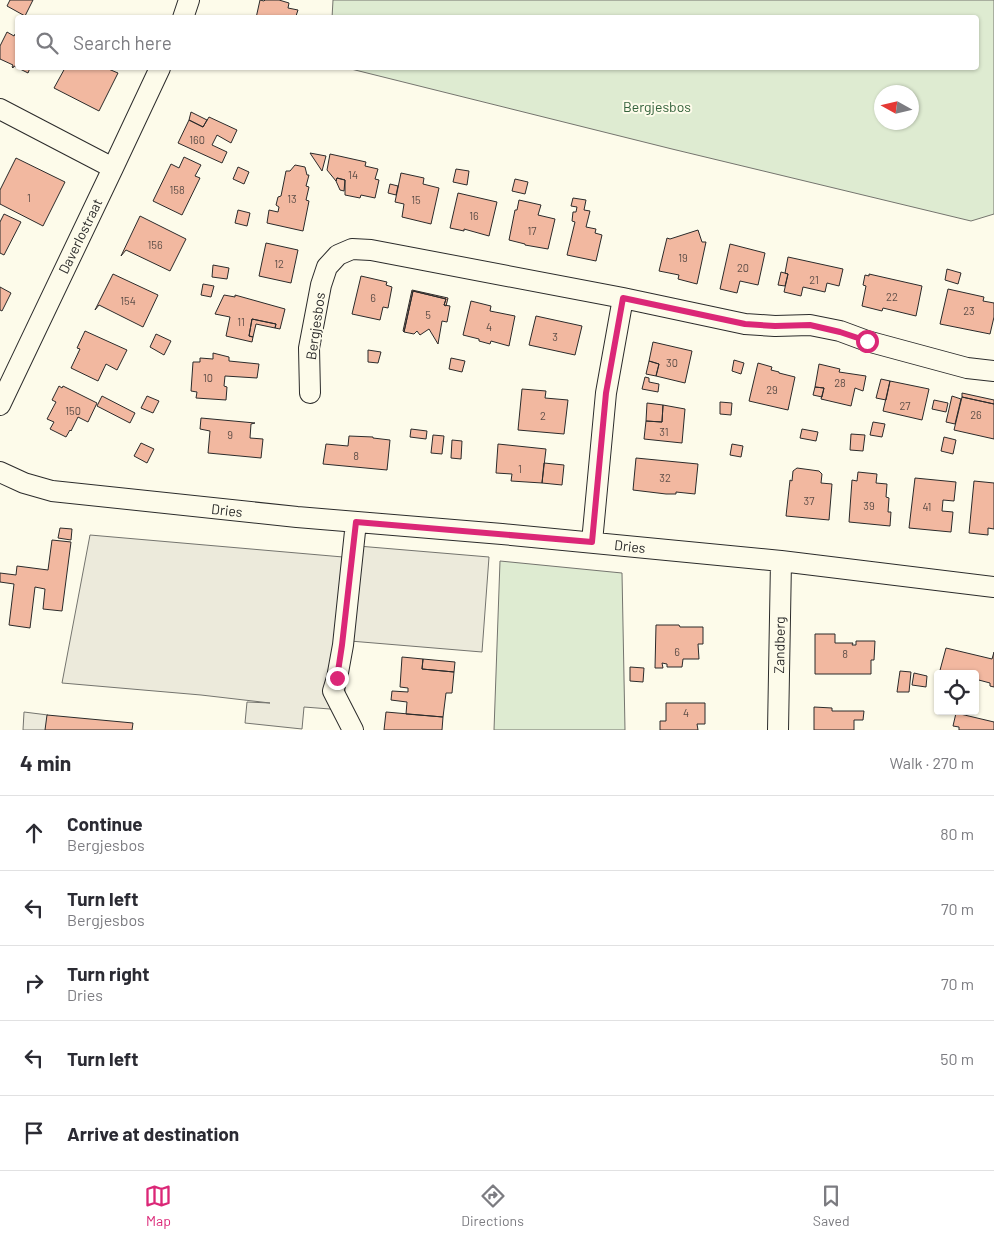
<!DOCTYPE html>
<html lang="en">
<head>
<meta charset="utf-8">
<style>
  :root { --surface:#fff; --page:#f2f2f3; --text:#2b2b33; --muted:#7c7c81; --line:#e1e1e2; --accent:#db2777 }
  body { margin:0; font-family:Barlow,sans-serif; background:var(--page); color:var(--text) }
  .controls { position:absolute; right:15px; bottom:15px; display:grid; overflow:hidden; border-radius:5px; box-shadow:0 1px 4px #0004 }
  .controls button { width:45px; height:45px; display:grid; place-items:center; padding:0; border:0; border-bottom:1px solid var(--line); background:var(--surface); color:var(--text); font:25px sans-serif }
  .compass { position:absolute; left:874px; top:85px; width:45px; height:45px; border-radius:50%; background:var(--surface); box-shadow:0 1px 4px #0004; rotate:278deg }
  .stop { position:absolute; width:15px; height:15px; margin:-11px; border:4px solid #db2777; border-radius:50%; background:#fff }
  .stop.end { background:#db2777; border-color:#fff; box-shadow:0 1px 5px #0008 }
  .list { margin:0; padding:0; list-style:none }
  h2 { display:flex; justify-content:space-between; align-items:center; height:65px; margin:0; padding:0 20px; font-size:21px }
  h2 small { font-size:16px; font-weight:400; color:var(--muted) }
  .list li { display:grid; grid-template-columns:32px 1fr auto; gap:15px; align-items:center; box-sizing:border-box; height:75px; padding:0 20px; border-top:1px solid var(--line) }
  .list b { display:block; font-size:19px; white-space:nowrap }
  .list p { margin:0; font-size:16px; white-space:nowrap; color:var(--muted) }
  .list em { font-size:16px; font-style:normal; color:var(--muted) }
  .icon { flex:none; width:28px; height:28px; fill:none; stroke:currentColor; stroke-width:2; stroke-linecap:round; stroke-linejoin:round }
  .map { position:relative; flex:none; width:994px; height:730px; overflow:hidden }
  .search { position:absolute; background:var(--surface); box-shadow:0 1px 4px #0004; left:15px; right:15px; top:15px; height:55px; display:flex; align-items:center; gap:12px; box-sizing:border-box; padding:0 18px; border-radius:5px; color:var(--muted); font-size:19px }
  .sheet { height:440px; background:var(--surface) }
  nav { display:flex; justify-content:space-around; align-items:center; box-sizing:border-box; height:70px; border-top:1px solid var(--line); background:var(--surface); font-size:14px; color:var(--muted) }
  nav a { display:grid; justify-items:center; gap:2px }
  nav .on { color:var(--accent) }
  .map>svg:first-child { display:block }
</style>
</head>
<body>
<div class="map">
<svg width="994" height="730" viewBox="0 0 994 730">
  <rect width="100%" height="100%" fill="#fdfbea"/>
  <path fill="#deebd1" stroke="#74746e" fill-rule="evenodd" d="M333 0H994V214L971 221 672 149 347 68H976V18H332ZM912 92V122H882V92Z
    M500 561 622 573 625 730H494Z"/>
  <path fill="#eceadb" stroke="#74746e" d="M90 535 343 557 346 545 489 557 482 652 350 641 343 710 304 707 302 729 245 723 247 702 270 703 201 695 62 683Z
    M24 712 48 715 46 730H23Z"/>
  <path fill="#f2b8a0" stroke="#2b2b2b" d="M10 0H33L25 16 7 6Z
    M260 0 264 1 265 0H279L289 3 288 8 298 10 296 16 300 18H256Z
    M7 32 14 36 15 34 18 35V68H30L28 73 14 66 13 68 12 67 13 65 0 59V46Z
    M65 68H106L118 73 99 111 54 88Z
    M191 112 207 120 203 127 189 120Z
    M209 117 237 130 231 143 217 135 212 145 227 152 222 163 178 143 189 120 203 127Z
    M310 153 326 156 322 171Z
    M330 154 366 162 365 166 378 169 375 179 379 180 375 198 361 195 360 198 345 195V180L337 178 336 181 327 170Z
    M184 157 201 165 195 176 200 178 182 215 153 201 171 164 179 168Z
    M16 158 65 182 43 226 0 204V190Z
    M295 165 305 167 307 175H309L306 186 309 187 306 200 309 201 303 231 267 223 269 210 278 212 279 207 276 205 278 197 281 196 286 171H290Z
    M238 167 249 172 244 184 233 179Z
    M456 169 469 171 467 185 453 182Z
    M401 173 424 178 423 184 439 188 431 224 402 217 404 204 395 202Z
    M337 178 345 180 344 191 340 190 336 181Z
    M515 179 528 182 525 194 512 191Z
    M390 184 398 186 396 195 388 193Z
    M458 193 497 202 489 236 464 229V231L450 228Z
    M573 198 586 200 584 210 590 211 586 227 596 229 595 233 602 235 596 261 567 255 575 222 572 221 573 212H576L577 207 571 206Z
    M519 200 541 205 538 215 555 219 548 249 525 245V244L509 240 515 210H517Z
    M238 210 250 213 247 226 235 223Z
    M4 214 21 222 4 255 0 253V222Z
    M140 216 186 239 170 271 126 250 121 256Z
    M698 230 702 242H706L697 284 678 279 679 275 659 271 667 238 670 239Z
    M266 243 298 250 291 283 259 276Z
    M730 244 765 253 758 285 740 281 737 293 720 289Z
    M788 257 843 269 839 286 827 283 825 292 803 287 801 296 784 292 788 274 785 273Z
    M213 265 229 268 227 279 212 277Z
    M947 269 961 273 958 284 945 280Z
    M781 272 788 274 785 286 778 285Z
    M113 274 158 295 143 327 99 305 95 310Z
    M869 274 922 286 916 316 883 308 882 311 862 306 866 286 863 285 865 275 869 276Z
    M361 276 387 282 386 285 392 287 388 308 383 307 380 320 352 314Z
    M203 284 214 286 211 297 201 295Z
    M0 287 11 293 2 311 0 310Z
    M948 289 984 297 983 301 994 303V317L990 334 940 324Z
    M412 290 448 298 446 306 444 305 446 299 413 291 404 332 403 331Z
    M413 291 446 299 444 305 450 306 447 322 442 321 438 344 429 329 420 335 417 331 414 334 404 332Z
    M224 295 235 297V295L285 309 280 329 275 328 276 324 252 319 249 336 253 337 252 342 226 336 230 317 215 314Z
    M471 301 491 306 490 311 515 316 509 346 491 341 490 344 479 341V339L463 335Z
    M536 316 582 326 575 355 529 345Z
    M252 319 276 324 275 328 256 324 253 337 249 336Z
    M85 331 127 350 117 370 106 364 98 381 71 368 80 349 77 348Z
    M156 334 171 341 164 355 150 347Z
    M653 342 692 351 685 383 656 376 659 364 649 361Z
    M368 350 381 352 378 363 368 362Z
    M213 353 229 357V361L259 364 257 378 225 376 224 386 227 387 226 400 196 398 197 392 191 391 193 362H200V358L213 359Z
    M451 358 465 361 462 372 449 369Z
    M734 360 744 363 741 374 732 371Z
    M649 361 659 364 656 376 646 374Z
    M758 363 772 367 771 370 779 372V373L795 377 788 410 749 401Z
    M819 364 840 369 839 372 866 376 863 391 855 388 851 406 821 399 824 388 815 387Z
    M645 377 649 378V382L659 384 658 392 642 389Z
    M881 379 890 381 886 400 876 398Z
    M890 381 929 389 922 420 883 411Z
    M59 386 62 388 63 386 97 403 88 422 78 417 71 431 70 430 66 437 50 429 54 422 47 419 56 402 52 400Z
    M815 387 824 388 822 397 813 395Z
    M522 389 546 391 545 398 568 400 564 434 518 430Z
    M962 393 994 400V404L962 397Z
    M102 396 135 413 130 423 97 406Z
    M147 396 159 401 153 413 141 408Z
    M952 396 961 399 955 424 946 422Z
    M962 397 994 404V439L954 430Z
    M934 400 948 403 946 412 932 409Z
    M720 402 732 403 731 415 720 414Z
    M647 403 663 405 662 422 646 421Z
    M663 405 685 409 682 443 644 439 646 421 662 422Z
    M201 418 255 423 251 424 250 438 263 439 261 458 208 453 210 431 200 429Z
    M873 422 885 424 882 437 870 435Z
    M411 429 427 431 426 439 410 437Z
    M802 429 818 432 816 441 800 438Z
    M851 434 865 435 863 451 850 450Z
    M433 435 444 436 442 454 431 453Z
    M349 436 373 437V438L390 440 387 470 323 464 326 444 348 446Z
    M944 437 956 440 953 454 941 451Z
    M452 440 462 441 461 459 451 458Z
    M141 443 154 449 147 463 134 456Z
    M498 444 546 449 542 483 511 481 512 474 496 473Z
    M732 444 743 446 741 457 730 455Z
    M636 458 698 464 695 494 676 492V494H666L633 490Z
    M544 463 564 465 562 485 542 483Z
    M797 468 819 471 822 474 821 483 832 484 829 520 786 516 790 480 792 481 793 471Z
    M858 472 877 474 876 483 887 484 886 497 889 498 888 512H891L890 526 849 522 852 480 857 481Z
    M915 478 956 482 954 501 943 500 942 511 953 512 951 532 909 528Z
    M974 481 994 483V529L988 528V535L969 533Z
    M60 528 72 529 71 540 58 538Z
    M52 540 71 542 62 611 43 609 45 589 35 587 30 628 9 625 14 584 0 582V573L16 575 17 566 48 570Z
    M656 625H679L680 627H703V644H698L699 659H683L682 667H667V664L662 663 663 668H655Z
    M815 634H835V643H853L852 645H856V641H875L874 660H871V674H815Z
    M946 648 992 659 994 652V687L990 686V683L975 679V674H939Z
    M402 657 423 659 422 669 454 672 452 693H446L443 717 406 714 407 702 391 700 392 691 408 692V688L400 687Z
    M423 659 455 662 454 672 422 669Z
    M630 667 644 668 643 682 630 681Z
    M900 671 911 672 909 692H897Z
    M914 673 927 676 926 687 912 685Z
    M666 703H705V724H697L698 730H660V721H666Z
    M814 707 832 708V711H864L863 720H854V730H814Z
    M386 712 443 717 442 730H384Z
    M956 713 994 722V730H959V727L953 726Z
    M47 715 133 723 132 730H45Z"/>
  <g fill="none" stroke-linecap="round" stroke-linejoin="round">
    <g stroke="#2b2b2b" stroke-width="22">
      <path id="street" d="M183 18 189 0
        M0 109 113 168
        M310 393 309 348 321 285 327 267 338 255 352 249 371 250 623 298 745 324 775 326 810 325 840 331 867 341 967 368 994 371
        M0 405 113 168 160 68
        M0 472 24 483 52 491 297 517 502 534 781 561 994 587
        M592 542 606 393 623 298
        M353 730 333 691 337 678 343 645 356 522
        M778 730 781 561"/>
    </g>
    <use href="#street" stroke="#fdfbea" stroke-width="20"/>
  </g>
  <g fill="none" stroke-linecap="round" stroke-linejoin="round">
    <path stroke="#db2777" stroke-width="6" d="M337 678 342 645 356 522 592 542 606 393 623 298 745 324 775 326 810 325 840 332 867 341"/>
  </g>
  <g text-anchor="middle" dominant-baseline="central" stroke-width="4" stroke-linejoin="round" paint-order="stroke">
    <g font-size="11" fill="#5d4e48">
      <text x="197" y="139">160</text>
      <text x="353" y="174">14</text>
      <text x="177" y="189">158</text>
      <text x="29" y="197">1</text>
      <text x="292" y="198">13</text>
      <text x="416" y="199">15</text>
      <text x="474" y="215">16</text>
      <text x="532" y="230">17</text>
      <text x="155" y="244">156</text>
      <text x="683" y="257">19</text>
      <text x="279" y="263">12</text>
      <text x="743" y="267">20</text>
      <text x="814" y="279">21</text>
      <text x="892" y="296">22</text>
      <text x="373" y="297">6</text>
      <text x="128" y="300">154</text>
      <text x="969" y="310">23</text>
      <text x="428" y="314">5</text>
      <text x="241" y="321">11</text>
      <text x="489" y="326">4</text>
      <text x="555" y="336">3</text>
      <text x="672" y="362">30</text>
      <text x="208" y="377">10</text>
      <text x="840" y="382">28</text>
      <text x="772" y="389">29</text>
      <text x="905" y="405">27</text>
      <text x="73" y="410">150</text>
      <text x="976" y="414">26</text>
      <text x="543" y="415">2</text>
      <text x="664" y="431">31</text>
      <text x="230" y="434">9</text>
      <text x="356" y="455">8</text>
      <text x="520" y="468">1</text>
      <text x="665" y="477">32</text>
      <text x="809" y="500">37</text>
      <text x="869" y="505">39</text>
      <text x="927" y="506">41</text>
      <text x="677" y="651">6</text>
      <text x="845" y="653">8</text>
      <text x="686" y="712">4</text>
    </g>
    <g font-size="14" fill="#34623c" stroke="#fdfbea">
      <text x="657" y="106">Bergjesbos</text>
    </g>
    <g font-size="14" fill="#2b2b2b" stroke="#fdfbea">
      <text transform="translate(80 236) rotate(-64)">Daverlostraat</text>
      <text transform="translate(315 326) rotate(-82)">Bergjesbos</text>
      <text transform="translate(227 510) rotate(6)">Dries</text>
      <text transform="translate(630 546) rotate(6)">Dries</text>
      <text transform="translate(779 645) rotate(-89)">Zandberg</text>
    </g>
  </g>
</svg>
<div class="controls">
<button><svg class="icon" aria-label="locate" viewBox="0 0 24 24"><circle cx="12" cy="12" r="6"/><path d="M12 2v4M12 18v4M2 12h4M18 12h4"/></svg></button>
</div>
<svg class="compass" viewBox="-18 -18 36 36"><path d="M0-13l5 13h-10z" fill="#e53935"/><path d="M0 13l5-13h-10z" fill="#7c7c81"/></svg>
<div class="stop" style="left:867px;top:341px"></div>
<div class="stop end" style="left:337px;top:678px"></div>
<div class="search"><svg class="icon" aria-label="search" viewBox="0 0 24 24"><circle cx="10" cy="10" r="6"/><path d="M15 15l6 6"/></svg>Search here</div>
</div>
<section class="sheet">
<h2>4 min<small>Walk · 270 m</small></h2>
<ul class="list">
<li><svg class="icon" aria-label="ahead" viewBox="0 0 24 24"><path d="M12 20V5M6 11l6-6 6 6"/></svg><div><b>Continue</b><p>Bergjesbos</p></div><em>80 m</em></li>
<li><svg class="icon" aria-label="left" viewBox="0 0 24 24"><path d="M17 20v-9H6M10 6l-5 5 5 5"/></svg><div><b>Turn left</b><p>Bergjesbos</p></div><em>70 m</em></li>
<li><svg class="icon" aria-label="right" viewBox="0 0 24 24"><path d="M7 20v-9h11M14 6l5 5-5 5"/></svg><div><b>Turn right</b><p>Dries</p></div><em>70 m</em></li>
<li><svg class="icon" aria-label="left" viewBox="0 0 24 24"><path d="M17 20v-9H6M10 6l-5 5 5 5"/></svg><div><b>Turn left</b></div><em>50 m</em></li>
<li><svg class="icon" aria-label="arrive" viewBox="0 0 24 24"><path d="M6 21V4h12l-3 4 3 4H6"/></svg><div><b>Arrive at destination</b></div></li>
</ul>
</section>
<nav>
<a class="on"><svg class="icon" aria-label="map" viewBox="0 0 24 24"><path d="M3 6l6-2 6 2 6-2v14l-6 2-6-2-6 2zM9 4v14M15 6v14"/></svg>Map</a>
<a><svg class="icon" aria-label="directions" viewBox="0 0 24 24"><path d="M12 3l9 9-9 9-9-9zM9 14v-3h6M13 9l2 2-2 2"/></svg>Directions</a>
<a><svg class="icon" aria-label="saved" viewBox="0 0 24 24"><path d="M7 4h10v16l-5-4-5 4z"/></svg>Saved</a>
</nav>
</body>
</html>
